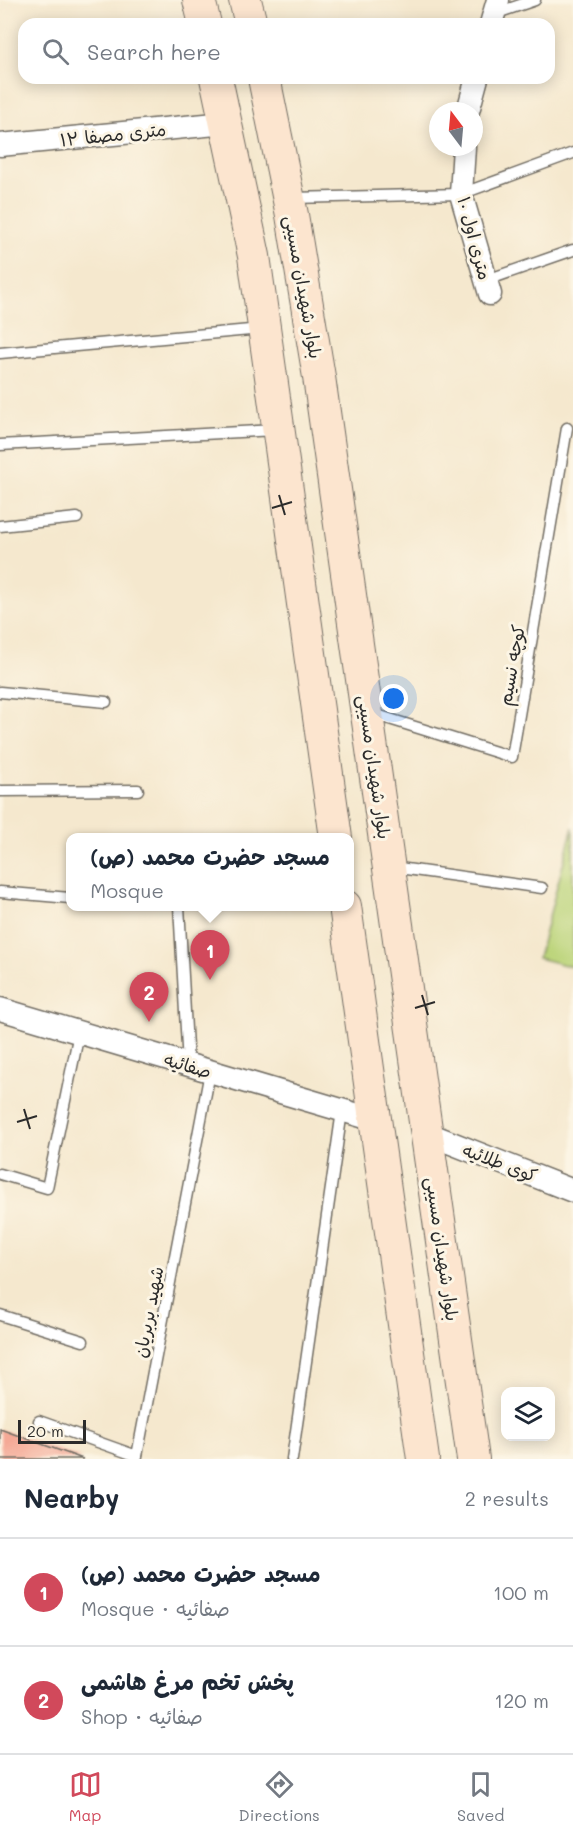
<!DOCTYPE html>
<html lang="en">
<head>
<meta charset="utf-8">
<style>
  :root { --surface:#fff; --page:#f2f2f3; --text:#1f2937; --muted:#747a83; --line:#e0e1e3; --accent:#d1495b }
  body { margin:0; font-family:Mali,"Playpen Sans Arabic",sans-serif; background:var(--page); color:var(--text) }
  .controls { position:absolute; right:18px; bottom:18px; display:grid; overflow:hidden; border-radius:12px; box-shadow:0 3px 15px #0003 }
  .controls button { width:54px; height:54px; display:grid; place-items:center; padding:0; border:0; border-bottom:2px solid var(--line); background:var(--surface); color:var(--text); font:30px sans-serif }
  .compass { position:absolute; left:429px; top:102px; width:54px; height:54px; border-radius:50%; background:var(--surface); box-shadow:0 3px 15px #0003; rotate:344deg }
  .scale { position:absolute; left:18px; bottom:15px; width:68px; box-sizing:border-box; padding-left:6px; border:3px solid #2b2b2b; border-top:0; font-size:16px; line-height:21px; white-space:nowrap; color:#2b2b2b; -webkit-text-stroke:4px #fcf5e5; paint-order:stroke }
  .you { position:absolute; left:394px; top:699px; width:21px; height:21px; margin:-15px; border:4px solid #fff; border-radius:50%; background:#1a73e8; box-shadow:0 0 0 9px #1a73e833 }
  .badge { display:grid; place-items:center; width:39px; height:39px; border-radius:50%; background:var(--accent); color:#fff; font-size:20px; font-weight:700 }
  .pin { position:absolute; translate:-50% -50px; filter:drop-shadow(0 2px 3px #0008) }
  .pin::after { content:''; position:absolute; top:32px; width:21px; height:18px; background:inherit; clip-path:polygon(0 0,100% 0,50% 100%) }
  .popup { position:absolute; left:66px; top:833px; width:288px; height:78px; box-sizing:border-box; display:grid; place-content:center; border-radius:12px; background:var(--surface); filter:drop-shadow(0 2px 4px #0005); font-size:20px; white-space:nowrap; color:var(--muted) }
  .popup b { font-size:22px; color:var(--text) }
  .popup::after { content:''; position:absolute; left:50%; top:100%; margin-left:-12px; border:12px solid transparent; border-top-color:var(--surface) }
  .list { margin:0; padding:0; list-style:none }
  h2 { display:flex; justify-content:space-between; align-items:center; height:78px; margin:0; padding:0 24px; font-size:26px }
  h2 small { font-size:20px; font-weight:400; color:var(--muted) }
  .list li { display:grid; grid-template-columns:39px 1fr auto; gap:18px; align-items:center; box-sizing:border-box; height:108px; padding:0 24px; border-top:2px solid var(--line) }
  .list b { display:block; font-size:22px; white-space:nowrap }
  .list p { margin:0; font-size:20px; white-space:nowrap; color:var(--muted) }
  .list em { font-size:20px; font-style:normal; color:var(--muted) }
  .icon { flex:none; width:33px; height:33px; fill:none; stroke:currentColor; stroke-width:2; stroke-linecap:round; stroke-linejoin:round }
  .map { position:relative; flex:none; width:573px; height:1459px; overflow:hidden }
  .search { position:absolute; background:var(--surface); box-shadow:0 3px 15px #0003; left:18px; right:18px; top:18px; height:66px; display:flex; align-items:center; gap:15px; box-sizing:border-box; padding:0 21px; border-radius:18px; color:var(--muted); font-size:22px }
  .sheet { height:294px; background:var(--surface) }
  nav { display:flex; justify-content:space-around; align-items:center; box-sizing:border-box; height:84px; border-top:2px solid var(--line); background:var(--surface); font-size:16px; color:var(--muted) }
  nav a { display:grid; justify-items:center; gap:3px }
  nav .on { color:var(--accent) }
  .map>svg:first-child { display:block }
</style>
</head>
<body>
<div class="map">
<svg width="573" height="1459" viewBox="0 0 573 1459">
  <rect width="100%" height="100%" fill="#fcf5e5"/>
  <filter id="ink" filterUnits="userSpaceOnUse"><feTurbulence type="fractalNoise" baseFrequency=".0167" numOctaves="2"/><feDisplacementMap in="SourceGraphic" scale="12" xChannelSelector="R" yChannelSelector="G"/><feConvolveMatrix kernelMatrix="1 2 1 2 8 2 1 2 1" color-interpolation-filters="sRGB"/></filter>
  <filter id="wash" filterUnits="userSpaceOnUse"><feTurbulence type="fractalNoise" baseFrequency=".008" numOctaves="4" result="noise"/><feDisplacementMap in="SourceGraphic" scale="24" xChannelSelector="R" yChannelSelector="G"/><feGaussianBlur stdDeviation="1.35" result="paint"/><feColorMatrix in="noise" values="0 0 0 0 0 0 0 0 0 0 0 0 0 0 0 0 0 1.4 0 .05"/><feComposite in="paint" operator="in"/></filter>
  <g filter="url(#wash)">
    <rect width="100%" height="100%" fill="#f5e8ce"/>
    <path fill="#bbd479" stroke="#738052" stroke-width="1.5" d="M573 827V967L538 958Z"/>
    <g id="blocks">
      <path fill="#f4a996" d="M0 1429 83 1459H0Z"/>
    </g>
  </g>
  <g filter="url(#ink)">
    <use href="#blocks" fill-opacity="0" stroke="#726d64" stroke-width="1.5"/>
    <g fill="none" stroke-linecap="round" stroke-linejoin="round">
      <g stroke="#726d64" stroke-width="13">
        <path id="service" d="M494 14 535 0
          M292 198 461 194 573 153
          M487 280 573 250
          M0 353 261 329
          M0 445 275 430
          M0 526 77 518
          M0 692 106 702
          M370 713 512 757 567 428
          M0 791 138 790
          M392 867 542 888
          M0 892 70 898
          M179 906 188 1065
          M0 1174 47 1188 79 1033
          M0 1315 83 1341
          M39 1421 137 1456 210 1072
          M292 1459 342 1111"/>
      </g>
      <g stroke="#726d64" stroke-width="25">
        <path id="minor" d="M491 24 498 0
          M468 111 477 78
          M0 145 226 123
          M464 147 461 194 490 294
          M0 1009 375 1120
          M426 1133 573 1191"/>
      </g>
      <g stroke="#726d64" stroke-width="34">
        <path id="secondary" d="M199 0 205 24
          M245 0 251 24
          M216 78 254 256 336 838
          M264 78 292 215 319 377 473 1459
          M345 906 423 1459"/>
      </g>
      <use href="#service" stroke="#fff" stroke-width="10"/>
      <use href="#minor" stroke="#fff" stroke-width="22"/>
      <use href="#secondary" stroke="#fce5cf" stroke-width="32"/>
    </g>
  </g>
  <path fill="none" stroke="#2b2b2b" stroke-width="2" d="M279 495 285 515M272 508 292 502M422 995 428 1015M415 1008 435 1002M24 1109 30 1129M17 1122 37 1116"/>
  <g text-anchor="middle" dominant-baseline="central" stroke-width="6" stroke-linejoin="round" paint-order="stroke">
    <g font-size="18" fill="#2b2b2b" stroke="#fcf5e5">
      <text transform="translate(113 134) rotate(-6)">۱۲ متری مصفا</text>
      <text transform="translate(475 238) rotate(75)">۱۰ متری اول</text>
      <text transform="translate(304 287) rotate(80)">بلوار شهیدان مسیبی</text>
      <text transform="translate(511 665) rotate(-80)">کوچه نسیم</text>
      <text transform="translate(375 767) rotate(82)">بلوار شهیدان مسیبی</text>
      <text transform="translate(188 1065) rotate(17)">صفائیه</text>
      <text transform="translate(500 1162) rotate(21)">کوی طلائیه</text>
      <text transform="translate(443 1249) rotate(82)">بلوار شهیدان مسیبی</text>
      <text transform="translate(148 1312) rotate(-79)">شهید بربریان</text>
    </g>
  </g>
</svg>
<div class="controls">
<button><svg class="icon" aria-label="layers" viewBox="0 0 24 24"><path d="M12 4l9 5-9 5-9-5zM3 14l9 5 9-5"/></svg></button>
</div>
<svg class="compass" viewBox="-18 -18 36 36"><path d="M0-13l5 13h-10z" fill="#e53935"/><path d="M0 13l5-13h-10z" fill="#747a83"/></svg>
<div class="scale">20 m</div>
<div class="you"></div>
<div class="pin badge" style="left:210px;top:980px">1</div>
<div class="popup"><b>مسجد حضرت محمد (ص)</b>Mosque</div>
<div class="pin badge" style="left:149px;top:1022px">2</div>
<div class="search"><svg class="icon" aria-label="search" viewBox="0 0 24 24"><circle cx="10" cy="10" r="6"/><path d="M15 15l6 6"/></svg>Search here</div>
</div>
<section class="sheet">
<h2>Nearby<small>2 results</small></h2>
<ul class="list">
<li><span class="badge">1</span><div><b>مسجد حضرت محمد (ص)</b><p>Mosque · صفائیه</p></div><em>100 m</em></li>
<li><span class="badge">2</span><div><b>پخش تخم مرغ هاشمی</b><p>Shop · صفائیه</p></div><em>120 m</em></li>
</ul>
</section>
<nav>
<a class="on"><svg class="icon" aria-label="map" viewBox="0 0 24 24"><path d="M3 6l6-2 6 2 6-2v14l-6 2-6-2-6 2zM9 4v14M15 6v14"/></svg>Map</a>
<a><svg class="icon" aria-label="directions" viewBox="0 0 24 24"><path d="M12 3l9 9-9 9-9-9zM9 14v-3h6M13 9l2 2-2 2"/></svg>Directions</a>
<a><svg class="icon" aria-label="saved" viewBox="0 0 24 24"><path d="M7 4h10v16l-5-4-5 4z"/></svg>Saved</a>
</nav>
</body>
</html>
